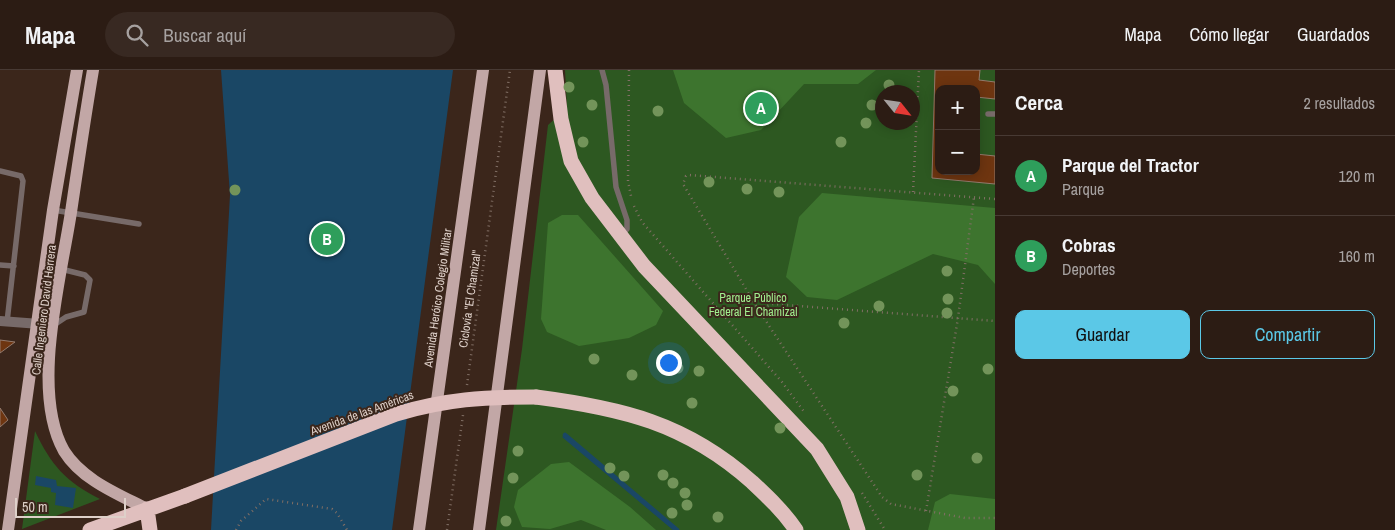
<!DOCTYPE html>
<html lang="es">
<head>
<meta charset="utf-8">
<style>
  :root { --surface:#2c1c14; --page:#382922; --text:#f1f3f6; --muted:#a6a1a0; --line:#483a34; --accent:#5bc8e7 }
  body { margin:0; font-family:"Archivo Narrow",sans-serif; background:var(--page); color:var(--text) }
  .controls { position:absolute; right:15px; top:15px; display:grid; overflow:hidden; border-radius:10px; box-shadow:0 2px 12px #0003 }
  .controls button { width:45px; height:45px; display:grid; place-items:center; padding:0; border:0; border-bottom:1px solid var(--line); background:var(--surface); color:var(--text); font:25px sans-serif }
  .compass { position:absolute; left:875px; top:15px; width:45px; height:45px; border-radius:50%; background:var(--surface); box-shadow:0 2px 12px #0003; rotate:120deg }
  .scale { position:absolute; left:15px; bottom:12px; width:111px; box-sizing:border-box; padding-left:5px; border:2px solid #ded0c9; border-top:0; font-size:14px; line-height:18px; white-space:nowrap; color:#ded0c9; -webkit-text-stroke:4px #3b261b; paint-order:stroke }
  .you { position:absolute; left:668px; top:292px; width:18px; height:18px; margin:-12px; border:4px solid #fff; border-radius:50%; background:#1a73e8; box-shadow:0 0 0 8px #1a73e833 }
  .badge { display:grid; place-items:center; width:32px; height:32px; border-radius:50%; background:var(--accent); color:#fff; font-size:16px; font-weight:700 }
  .pin { position:absolute; translate:-50% -50%; border:2px solid #fff; box-shadow:0 1px 5px #0006 }
  .list { margin:0; padding:0; list-style:none }
  h2 { display:flex; justify-content:space-between; align-items:center; height:65px; margin:0; padding:0 20px; font-size:21px }
  h2 small { font-size:16px; font-weight:400; color:var(--muted) }
  .list li { display:grid; grid-template-columns:32px 1fr auto; gap:15px; align-items:center; box-sizing:border-box; height:80px; padding:0 20px; border-top:1px solid var(--line) }
  .list b { display:block; font-size:19px; white-space:nowrap }
  .list p { margin:0; font-size:16px; white-space:nowrap; color:var(--muted) }
  .list em { font-size:16px; font-style:normal; color:var(--muted) }
  .actions { display:flex; gap:10px; padding:15px 20px }
  .actions a { flex:1; padding:11px 0; border:1px solid var(--accent); border-radius:10px; text-align:center; font-size:18px; color:var(--accent) }
  .actions .main { background:var(--accent); color:#111 }
  .icon { flex:none; width:28px; height:28px; fill:none; stroke:currentColor; stroke-width:2; stroke-linecap:round; stroke-linejoin:round }
  .map { position:relative; flex:none; width:995px; height:460px; overflow:hidden }
  header { display:flex; align-items:center; gap:30px; box-sizing:border-box; height:70px; padding:0 25px; background:var(--surface); border-bottom:1px solid var(--line) }
  header strong { font-size:24px }
  nav { display:flex; gap:28px; margin-inline-start:auto; font-size:18px }
  .search { width:350px; height:45px; background:var(--page); display:flex; align-items:center; gap:12px; box-sizing:border-box; padding:0 18px; border-radius:28px; color:var(--muted); font-size:19px }
  main { display:flex }
  aside { flex:1; background:var(--surface) }
  .map>svg:first-child { display:block }
</style>
</head>
<body>
<header>
<strong>Mapa</strong>
<div class="search"><svg class="icon" aria-label="search" viewBox="0 0 24 24"><circle cx="10" cy="10" r="6"/><path d="M15 15l6 6"/></svg>Buscar aquí</div>
<nav><a>Mapa</a><a>Cómo llegar</a><a>Guardados</a></nav>
</header>
<main>
<div class="map">
<svg width="995" height="460" viewBox="0 0 995 460">
  <rect width="100%" height="100%" fill="#3b261b"/>
  <path fill="#2d5821" fill-rule="evenodd" d="M565 0H995V460H496L522 279 548 55 567 38ZM939 19H976V101H939ZM882 22H912V52H882Z
    M35 361C51 395 66 412 100 429L22 459Z"/>
  <path fill="#3d742e" d="M673 0H876L858 14H804L761 60 726 68 684 33Z
    M822 123 995 138V214L978 195 933 184 837 230 807 227 786 207 799 147Z
    M562 145H578L663 241 656 255 629 268 579 276 547 262 541 249 548 153Z
    M569 392 630 437 656 460H606L581 450 550 459 522 457 514 437 518 420 551 394Z
    M950 424 995 429V460H928L935 432Z"/>
  <path fill="#1a4765" d="M221 0H453L392 460H211L230 125Z
    M565 365 677 460H673L562 367Z
    M36 406 56 410 57 416 76 418 73 438 55 435 56 423 51 422V418L35 415Z"/>
  <g fill="none" stroke-linecap="round" stroke-linejoin="round">
    <path stroke="#1a4765" stroke-width="4.5" d="M565 365 677 460"/>
  </g>
  <path fill="#6e3510" stroke="#937a6d" d="M935 0H980L979 10 995 12V29L976 27V19H939V101H976V84L995 86V114L932 108Z
    M0 270 15 272 0 283Z
    M0 338 8 350 0 357Z"/>
  <g fill="none" stroke-linecap="round" stroke-linejoin="round">
    <path stroke="#816f65" stroke-width="2.5" stroke-dasharray="1 4" stroke-linecap="butt" d="M629 0 628 111 631 126
      M913 122 919 0
      M995 129 689 105 686 106 683 114 758 239 882 427 891 434 965 448H995
      M634 136 642 152 782 312 805 343
      M758 239 773 234 995 251
      M467 315 510 0
      M862 423 885 460
      M926 441 958 248 974 127
      M236 460 241 451 266 429 332 439 337 443 347 460
      M447 460 463 345"/>
    <path stroke="#776a69" stroke-width="5.5" d="M602 0 606 15 616 117 627 150V159L621 165
      M988 44H995
      M0 101 21 106 23 111 7 252
      M53 140 139 154
      M0 195 14 196
      M54 255 66 247 84 242 90 210 85 205 61 199"/>
    <path stroke="#776a69" stroke-width="10" d="M0 251 53 255"/>
    <path stroke="#c2a7a6" stroke-width="12" d="M93 0C85 47 78 95 71 142 61 208 30 321 64 381 82 410 118 424 147 439
      M8 460 53 140 77 0
      M419 460 483 0
      M479 460 540 0"/>
    <path stroke="#e0bfbe" stroke-width="15" d="M555 0 561 49 571 91 592 128 644 196 817 379 847 427 858 460
      M536 327C621 338 686 353 752 412 768 427 784 442 796 460
      M147 439 150 460
      M90 460 185 426"/>
    <path stroke="#e0bfbe" stroke-width="15" d="M185 426 396 344C447 329 483 327 536 327"/>
  </g>
  <g fill="#73945a">
    <circle cx="889" cy="15" r="5.5"/>
    <circle cx="569" cy="17" r="5.5"/>
    <circle cx="592" cy="35" r="5.5"/>
    <circle cx="872" cy="35" r="5.5"/>
    <circle cx="658" cy="41" r="5.5"/>
    <circle cx="866" cy="53" r="5.5"/>
    <circle cx="583" cy="72" r="5.5"/>
    <circle cx="841" cy="72" r="5.5"/>
    <circle cx="709" cy="112" r="5.5"/>
    <circle cx="747" cy="119" r="5.5"/>
    <circle cx="235" cy="120" r="5.5"/>
    <circle cx="779" cy="122" r="5.5"/>
    <circle cx="947" cy="201" r="5.5"/>
    <circle cx="948" cy="229" r="5.5"/>
    <circle cx="879" cy="236" r="5.5"/>
    <circle cx="947" cy="243" r="5.5"/>
    <circle cx="844" cy="253" r="5.5"/>
    <circle cx="594" cy="289" r="5.5"/>
    <circle cx="678" cy="298" r="5.5"/>
    <circle cx="988" cy="299" r="5.5"/>
    <circle cx="699" cy="301" r="5.5"/>
    <circle cx="632" cy="305" r="5.5"/>
    <circle cx="953" cy="321" r="5.5"/>
    <circle cx="692" cy="333" r="5.5"/>
    <circle cx="780" cy="358" r="5.5"/>
    <circle cx="518" cy="381" r="5.5"/>
    <circle cx="977" cy="388" r="5.5"/>
    <circle cx="610" cy="398" r="5.5"/>
    <circle cx="663" cy="405" r="5.5"/>
    <circle cx="917" cy="405" r="5.5"/>
    <circle cx="624" cy="406" r="5.5"/>
    <circle cx="513" cy="408" r="5.5"/>
    <circle cx="673" cy="413" r="5.5"/>
    <circle cx="685" cy="423" r="5.5"/>
    <circle cx="687" cy="435" r="5.5"/>
    <circle cx="672" cy="443" r="5.5"/>
    <circle cx="718" cy="447" r="5.5"/>
    <circle cx="506" cy="451" r="5.5"/>
  </g>
  <g text-anchor="middle" dominant-baseline="central" stroke-width="4" stroke-linejoin="round" paint-order="stroke">
    <g font-size="12" fill="#ded0c9" stroke="#3b261b">
      <text transform="translate(438 228) rotate(-82)">Avenida Heróico Colegio Militar</text>
      <text transform="translate(470 229) rotate(-82)">Ciclovía "El Chamizal"</text>
      <text transform="translate(44 240) rotate(-83)">Calle Ingeniero David Herrera</text>
      <text transform="translate(362 343) rotate(-20)">Avenida de las Américas</text>
    </g>
    <g font-size="12" fill="#a1ee8e" stroke="#3b261b">
      <text x="753" y="228">Parque Público<tspan x="753" dy="14">Federal El Chamizal</tspan></text>
    </g>
  </g>
</svg>
<div class="controls">
<button>+</button>
<button>−</button>
</div>
<svg class="compass" viewBox="-18 -18 36 36"><path d="M0-13l5 13h-10z" fill="#e53935"/><path d="M0 13l5-13h-10z" fill="#a6a1a0"/></svg>
<div class="scale">50 m</div>
<div class="you"></div>
<div class="pin badge" style="left:761px;top:38px;background:#2e9e5b">A</div>
<div class="pin badge" style="left:327px;top:169px;background:#2e9e5b">B</div>
</div>
<aside>
<h2>Cerca<small>2 resultados</small></h2>
<ul class="list">
<li><span class="badge" style="background:#2e9e5b">A</span><div><b>Parque del Tractor</b><p>Parque</p></div><em>120 m</em></li>
<li><span class="badge" style="background:#2e9e5b">B</span><div><b>Cobras</b><p>Deportes</p></div><em>160 m</em></li>
</ul>
<div class="actions"><a class="main">Guardar</a><a>Compartir</a></div>
</aside>
</main>
</body>
</html>
